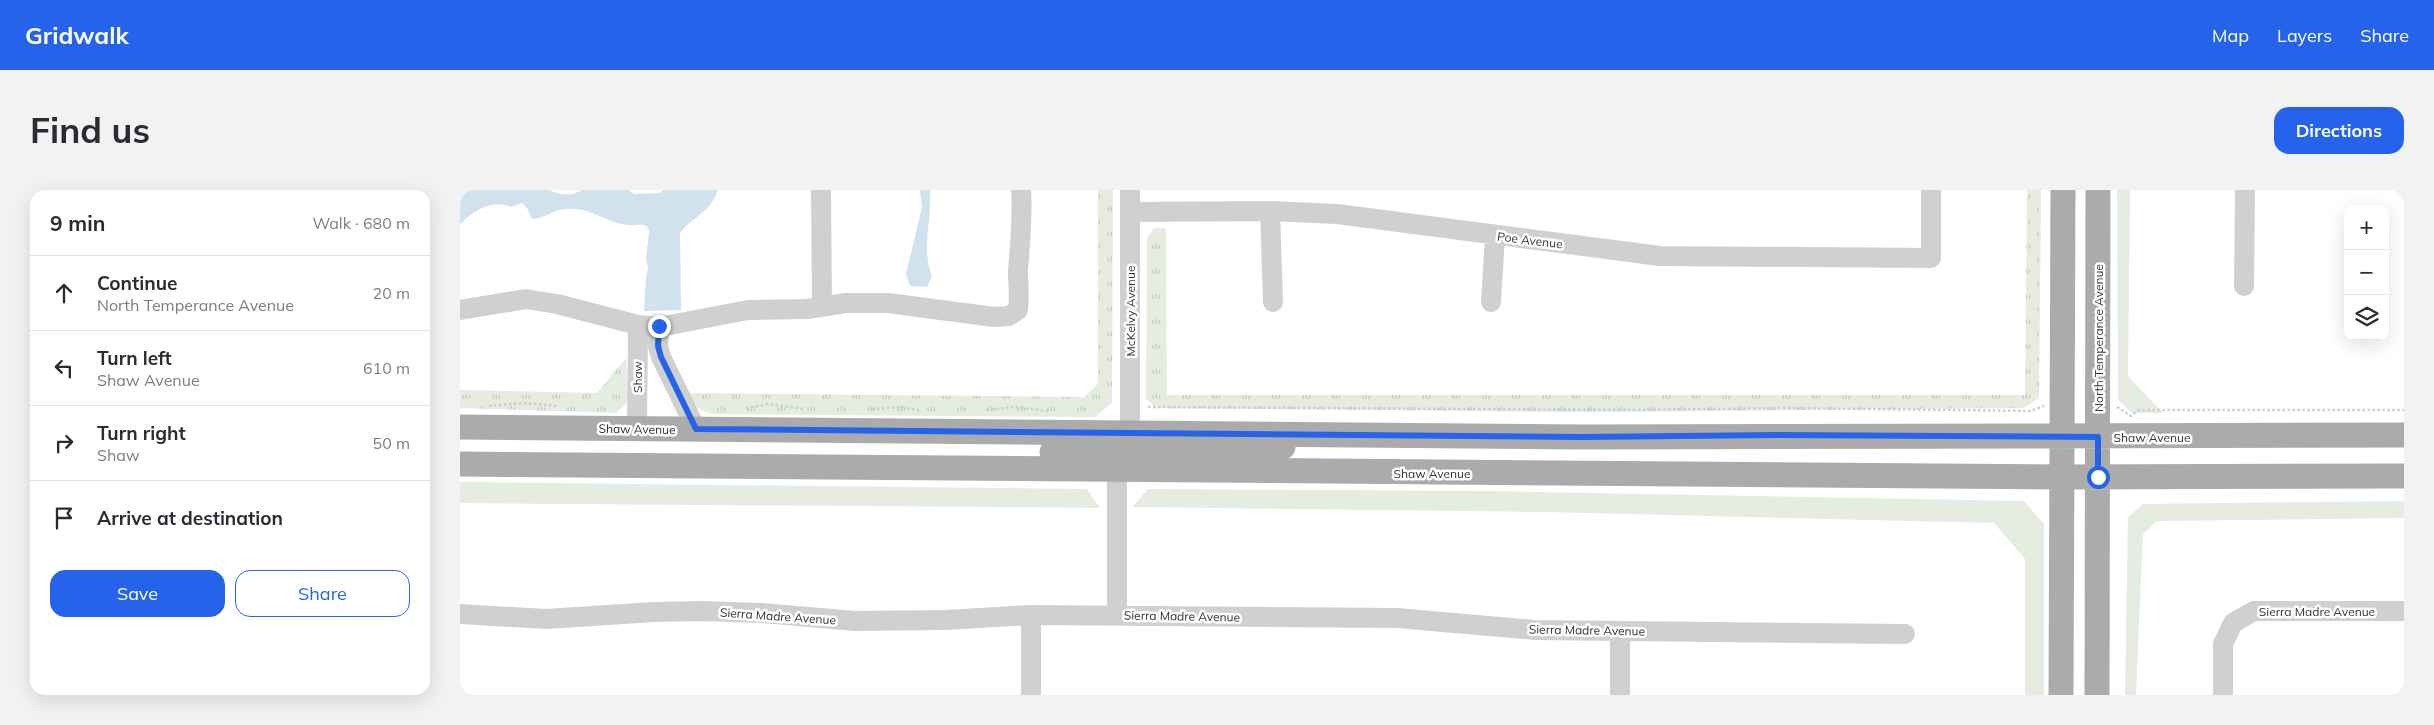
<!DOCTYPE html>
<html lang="en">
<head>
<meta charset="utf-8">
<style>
  :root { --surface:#fff; --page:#f2f2f3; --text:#2b2b33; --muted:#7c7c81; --line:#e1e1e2; --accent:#2563eb }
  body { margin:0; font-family:Mulish,sans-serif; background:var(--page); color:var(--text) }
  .controls { position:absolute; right:15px; top:15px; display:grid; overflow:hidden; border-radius:10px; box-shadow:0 5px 20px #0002 }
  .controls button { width:45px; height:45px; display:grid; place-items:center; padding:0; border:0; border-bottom:1px solid var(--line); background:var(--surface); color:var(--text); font:25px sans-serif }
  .stop { position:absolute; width:15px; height:15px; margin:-11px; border:4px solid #2563eb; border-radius:50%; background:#fff }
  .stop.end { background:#2563eb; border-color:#fff; box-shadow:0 1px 5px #0008 }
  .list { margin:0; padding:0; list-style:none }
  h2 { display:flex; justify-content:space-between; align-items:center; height:65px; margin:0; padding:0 20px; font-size:21px }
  h2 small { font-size:16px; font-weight:400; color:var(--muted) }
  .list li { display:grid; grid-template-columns:32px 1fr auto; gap:15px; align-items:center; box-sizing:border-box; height:75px; padding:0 20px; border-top:1px solid var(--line) }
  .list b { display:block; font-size:19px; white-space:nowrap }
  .list p { margin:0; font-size:16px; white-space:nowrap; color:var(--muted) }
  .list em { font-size:16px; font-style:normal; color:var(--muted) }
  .actions { display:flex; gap:10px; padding:15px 20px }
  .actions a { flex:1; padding:11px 0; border:1px solid var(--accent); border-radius:15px; text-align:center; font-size:18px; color:var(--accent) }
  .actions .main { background:var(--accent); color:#fff }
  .icon { flex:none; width:28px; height:28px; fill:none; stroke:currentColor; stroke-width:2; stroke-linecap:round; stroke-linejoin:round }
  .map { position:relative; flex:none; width:1944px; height:505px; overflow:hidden; border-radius:15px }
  header { display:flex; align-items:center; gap:30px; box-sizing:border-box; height:70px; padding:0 25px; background:var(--accent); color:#fff }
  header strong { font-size:24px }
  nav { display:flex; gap:28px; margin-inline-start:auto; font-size:18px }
  .intro { display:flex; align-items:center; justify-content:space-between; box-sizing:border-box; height:120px; padding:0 30px }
  h1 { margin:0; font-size:35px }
  .button { padding:12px 22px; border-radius:15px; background:var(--accent); color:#fff; font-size:18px; font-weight:700 }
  main { display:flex; gap:30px; padding:0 30px }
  aside { flex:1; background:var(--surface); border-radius:15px; box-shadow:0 5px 20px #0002 }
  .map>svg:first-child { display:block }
</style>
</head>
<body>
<header>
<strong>Gridwalk</strong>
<nav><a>Map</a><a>Layers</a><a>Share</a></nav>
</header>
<div class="intro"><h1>Find us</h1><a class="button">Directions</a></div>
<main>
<aside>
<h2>9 min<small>Walk · 680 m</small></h2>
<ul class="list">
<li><svg class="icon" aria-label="ahead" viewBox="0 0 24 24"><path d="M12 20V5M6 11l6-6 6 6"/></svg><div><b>Continue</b><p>North Temperance Avenue</p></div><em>20 m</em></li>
<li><svg class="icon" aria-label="left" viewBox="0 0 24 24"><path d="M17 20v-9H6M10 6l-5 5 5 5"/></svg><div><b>Turn left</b><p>Shaw Avenue</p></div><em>610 m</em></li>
<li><svg class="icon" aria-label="right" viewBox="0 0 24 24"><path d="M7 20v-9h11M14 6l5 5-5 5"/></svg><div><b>Turn right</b><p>Shaw</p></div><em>50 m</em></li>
<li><svg class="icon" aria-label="arrive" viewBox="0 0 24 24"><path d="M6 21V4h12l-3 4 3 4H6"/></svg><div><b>Arrive at destination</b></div></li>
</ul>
<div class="actions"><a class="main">Save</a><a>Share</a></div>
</aside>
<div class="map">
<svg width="1944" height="505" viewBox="0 0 1944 505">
  <defs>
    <pattern id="grass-tufts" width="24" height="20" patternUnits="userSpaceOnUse" patternTransform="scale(1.25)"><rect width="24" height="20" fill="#e6ecdf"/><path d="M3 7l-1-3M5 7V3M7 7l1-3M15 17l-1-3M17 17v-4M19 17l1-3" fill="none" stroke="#c6cbc0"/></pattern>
  </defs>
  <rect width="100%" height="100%" fill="#fff"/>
  <path fill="url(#grass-tufts)" d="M638 0H653L652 213 635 227 251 224 237 218 228 203 624 207 638 194Z
    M1567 0H1581L1579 208 1564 218 1128 222 695 218 686 208 687 48 694 38H706L707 205H1565Z
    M166 168 168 212 156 223 0 218V200L137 203Z"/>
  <path fill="#e6ecdf" d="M1657 0H1670L1668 186 1703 223H1672L1658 210Z
    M0 292 627 299 640 318 0 313Z
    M688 299 1027 301 1564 311 1584 334V505H1565V369L1534 333 1085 322 672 317Z
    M1944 311V328L1697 331 1683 344 1676 505H1665L1668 327 1683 314Z"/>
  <path fill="#cfe2ee" d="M0 0H89C100 5 111 7 122 0H169L174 4 200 3 203 0H258C250 23 233 26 220 43L221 120 184 121 186 87 188 78 186 69 189 41 187 36C180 33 175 36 168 35 144 32 130 16 105 19 93 20 84 29 72 29L67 18 62 13 51 17C34 9 13 20 2 33H0Z
    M460 0H470C472 29 461 59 472 86L467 97 450 96 446 84 462 17Z"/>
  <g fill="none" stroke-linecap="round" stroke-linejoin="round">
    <path stroke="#cdcdcd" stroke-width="2.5" stroke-dasharray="2.5 2.5" stroke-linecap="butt" d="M29 216 64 213 98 216
      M688 217 1177 220 1324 218 1570 221 1584 216
      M1657 217 1671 226 1679 220H1944
      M286 218 308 214 344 219
      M412 219 441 217 459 220
      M526 220 554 217 588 221"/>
    <path stroke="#d0d0d0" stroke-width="20" d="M361 0 362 117
      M670 0V243
      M810 21 813 112
      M670 22 810 21 877 24 1200 66 1471 68V0
      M1784 96 1785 0
      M1031 112 1035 46
      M0 120 66 109 97 114 178 135 199 137 288 120 347 119 386 113H428L534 127 549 126 558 120C560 106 558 95 558 81 560 54 563 27 561 0
      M199 137 198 156 201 167 236 239
      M177 238 178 135
      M657 280V426
      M0 424 86 429 194 422 242 421 302 423 395 431 485 430 571 425 937 428 1075 440 1445 444
      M571 505V425
      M1160 505V441
      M1763 505V454L1773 433 1794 421H1944"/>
    <path stroke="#ababab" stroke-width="25" d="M0 237 1122 247 1944 245
      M592 262H647L656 260 668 251 670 243
      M0 274 1601 287 1944 286
      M657 280 669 268 689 261H802L823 257
      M1601 505 1603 0
      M1637 505 1638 0"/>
  </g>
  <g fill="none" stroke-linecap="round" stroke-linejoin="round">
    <path stroke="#2563eb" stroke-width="6" d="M199 136 198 156 201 167 236 239 1122 247 1316 245 1638 247V287"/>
  </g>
  <g text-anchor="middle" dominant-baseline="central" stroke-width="5" stroke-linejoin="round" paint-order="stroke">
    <g font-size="12" fill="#333" stroke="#fff">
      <text transform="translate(1070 50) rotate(7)">Poe Avenue</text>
      <text transform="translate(670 121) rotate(-90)">McKelvy Avenue</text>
      <text transform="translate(1638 148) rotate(-90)">North Temperance Avenue</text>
      <text transform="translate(177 187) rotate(-90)">Shaw</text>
      <text transform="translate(177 239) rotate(1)">Shaw Avenue</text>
      <text x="1692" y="247">Shaw Avenue</text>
      <text x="972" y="283">Shaw Avenue</text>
      <text x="1857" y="421">Sierra Madre Avenue</text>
      <text transform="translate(318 426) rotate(4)">Sierra Madre Avenue</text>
      <text transform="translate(722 426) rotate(1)">Sierra Madre Avenue</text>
      <text transform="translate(1127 440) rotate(1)">Sierra Madre Avenue</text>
    </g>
  </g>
</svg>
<div class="controls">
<button>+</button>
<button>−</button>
<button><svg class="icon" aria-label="layers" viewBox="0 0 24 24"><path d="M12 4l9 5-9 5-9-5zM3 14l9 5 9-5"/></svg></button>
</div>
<div class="stop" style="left:1638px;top:287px"></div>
<div class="stop end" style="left:199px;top:136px"></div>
</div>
</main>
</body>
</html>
